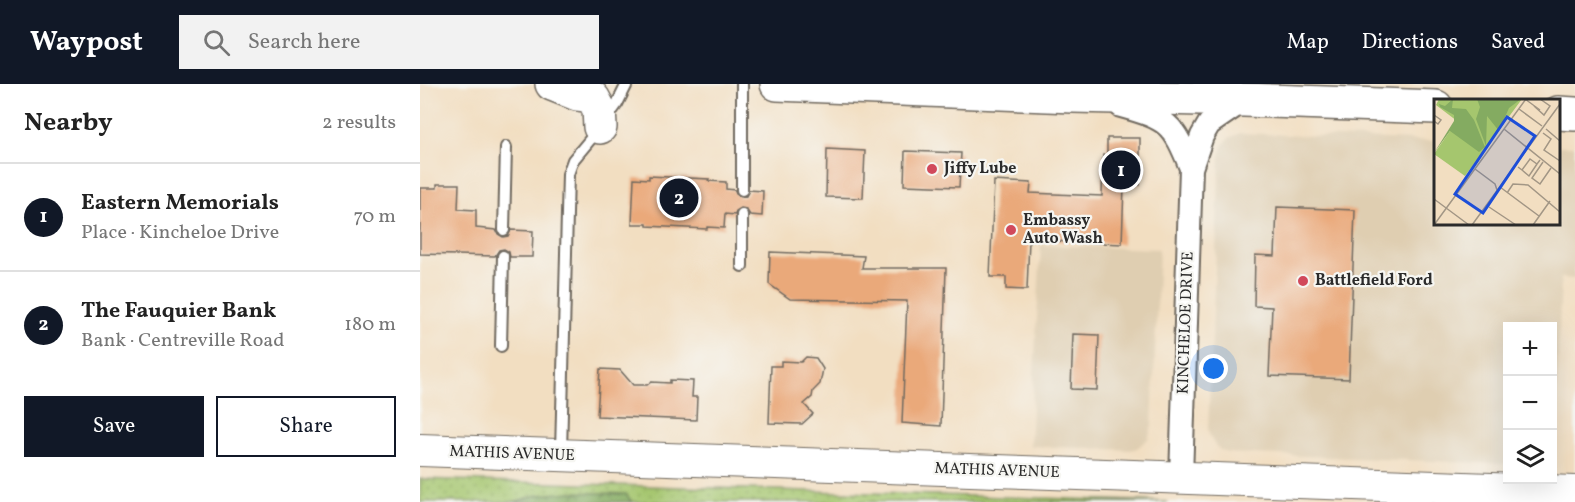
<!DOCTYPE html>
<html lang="en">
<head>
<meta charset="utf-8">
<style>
  :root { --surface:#fff; --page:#f2f2f2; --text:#222; --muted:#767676; --line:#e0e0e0; --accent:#111827 }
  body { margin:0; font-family:Vollkorn,serif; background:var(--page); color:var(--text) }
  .controls { position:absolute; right:18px; bottom:18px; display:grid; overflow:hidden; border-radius:0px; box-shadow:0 6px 24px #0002 }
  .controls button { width:54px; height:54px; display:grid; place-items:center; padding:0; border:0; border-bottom:2px solid var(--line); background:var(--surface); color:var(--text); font:30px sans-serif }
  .you { position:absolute; left:794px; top:285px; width:21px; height:21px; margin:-15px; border:4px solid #fff; border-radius:50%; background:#1a73e8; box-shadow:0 0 0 9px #1a73e833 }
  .badge { display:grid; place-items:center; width:39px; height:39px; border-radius:50%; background:var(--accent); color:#fff; font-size:20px; font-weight:700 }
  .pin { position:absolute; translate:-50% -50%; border:3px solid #fff; box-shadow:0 2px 6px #0006 }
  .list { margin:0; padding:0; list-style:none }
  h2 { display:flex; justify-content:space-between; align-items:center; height:78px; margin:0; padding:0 24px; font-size:26px }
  h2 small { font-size:20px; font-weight:400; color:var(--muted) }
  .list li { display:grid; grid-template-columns:39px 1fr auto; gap:18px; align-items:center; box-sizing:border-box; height:108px; padding:0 24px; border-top:2px solid var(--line) }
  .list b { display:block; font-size:22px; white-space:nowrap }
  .list p { margin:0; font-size:20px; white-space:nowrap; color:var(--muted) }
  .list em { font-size:20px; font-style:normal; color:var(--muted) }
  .actions { display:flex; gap:12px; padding:18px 24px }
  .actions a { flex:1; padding:14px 0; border:2px solid var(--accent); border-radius:0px; text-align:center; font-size:21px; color:var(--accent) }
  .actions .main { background:var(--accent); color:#fff }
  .icon { flex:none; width:33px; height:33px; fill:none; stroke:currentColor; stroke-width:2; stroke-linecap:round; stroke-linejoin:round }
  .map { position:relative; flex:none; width:1155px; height:418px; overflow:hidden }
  header { display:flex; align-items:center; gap:36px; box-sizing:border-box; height:84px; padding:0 30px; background:var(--accent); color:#fff }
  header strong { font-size:28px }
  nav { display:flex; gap:33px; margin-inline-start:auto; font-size:21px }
  .search { width:420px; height:54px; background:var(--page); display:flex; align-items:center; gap:15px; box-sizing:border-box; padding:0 21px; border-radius:0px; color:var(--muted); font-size:22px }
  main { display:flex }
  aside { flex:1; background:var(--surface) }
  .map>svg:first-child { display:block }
</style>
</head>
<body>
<header>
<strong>Waypost</strong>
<div class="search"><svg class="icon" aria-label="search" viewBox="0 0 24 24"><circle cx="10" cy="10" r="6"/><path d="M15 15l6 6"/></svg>Search here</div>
<nav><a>Map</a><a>Directions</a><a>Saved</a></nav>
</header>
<main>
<aside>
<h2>Nearby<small>2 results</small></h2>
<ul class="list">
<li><span class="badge">1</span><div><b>Eastern Memorials</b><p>Place · Kincheloe Drive</p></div><em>70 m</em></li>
<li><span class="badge">2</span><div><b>The Fauquier Bank</b><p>Bank · Centreville Road</p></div><em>180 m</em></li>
</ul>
<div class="actions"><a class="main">Save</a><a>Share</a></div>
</aside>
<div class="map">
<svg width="1155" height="418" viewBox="0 0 1155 418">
  <defs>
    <pattern id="grass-dots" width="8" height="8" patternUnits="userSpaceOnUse" patternTransform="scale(1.5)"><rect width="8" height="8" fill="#a5c66e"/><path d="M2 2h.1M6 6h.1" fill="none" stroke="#8eaa5f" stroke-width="1.8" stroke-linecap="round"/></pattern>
    <pattern id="forest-crowns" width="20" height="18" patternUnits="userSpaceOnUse" patternTransform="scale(1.5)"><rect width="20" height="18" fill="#84ab61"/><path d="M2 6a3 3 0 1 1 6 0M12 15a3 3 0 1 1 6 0" fill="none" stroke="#6c8b50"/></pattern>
  </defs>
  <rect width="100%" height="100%" fill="#f6f6f2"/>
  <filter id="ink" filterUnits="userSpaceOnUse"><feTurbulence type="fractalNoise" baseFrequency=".0167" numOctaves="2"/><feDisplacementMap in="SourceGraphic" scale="12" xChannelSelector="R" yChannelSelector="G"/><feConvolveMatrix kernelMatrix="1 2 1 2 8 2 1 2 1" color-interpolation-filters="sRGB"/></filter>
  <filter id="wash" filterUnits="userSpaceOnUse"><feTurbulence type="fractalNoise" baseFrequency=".008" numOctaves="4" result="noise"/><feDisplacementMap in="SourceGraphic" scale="24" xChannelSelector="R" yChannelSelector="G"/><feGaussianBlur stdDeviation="1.35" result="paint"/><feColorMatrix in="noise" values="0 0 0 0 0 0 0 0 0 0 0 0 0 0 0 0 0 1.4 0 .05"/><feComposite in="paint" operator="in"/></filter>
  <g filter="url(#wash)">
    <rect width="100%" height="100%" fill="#f2dec1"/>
    <path fill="#dfceb1" d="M820 49 1015 57 1016 140H1138L1139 62H1155V195L1141 194 1134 382H1132V243H1088L1087 380 807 369 799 365 795 361 791 355 788 346 800 72 803 61 809 54Z
      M621 161 739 165 732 342 728 355 717 364 711 366 610 362Z"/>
    <path fill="url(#grass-dots)" stroke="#68784c" stroke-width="1.5" d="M0 395 748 418H0Z"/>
    <path fill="url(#forest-crowns)" stroke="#586b46" stroke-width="1.5" d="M151 408 206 410 212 418H93L118 411Z"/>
    <g id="blocks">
      <path fill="#eaa97a" d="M687 54H720V101H704L702 160 609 156 607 206 586 205V193H570L574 97 611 99 610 109 682 112 683 71H687Z
        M407 65 445 67 443 114 406 113Z
        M485 67 541 69 539 103 484 101Z
        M229 92 289 95 288 97 306 98V105L315 106 316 110 321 113 326 112 329 106 343 107 342 132 330 131 326 125 321 124 316 127 315 131 305 130 304 144 287 143V145L227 142V140H212L214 94 229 95Z
        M17 100H39L38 125 56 126V144L76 146 78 150 83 153 88 152 91 146 113 147 112 173H90L89 168 84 165 79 166 75 172 0 170V104H17Z
        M857 123 935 126 929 295 849 292 852 223 834 222 835 171 855 172Z
        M350 168 444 172 442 184H526L521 342 482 339 487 217 370 215 349 200Z
        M653 250 679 251 677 306 651 305Z
        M386 273 396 274 403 285 400 300 393 307 392 313 384 320 393 330 382 340 349 339 351 282H361V277L381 278Z
        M180 285 200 286 213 301H227L231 298 250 299V296L273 297 272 313H277L276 336 177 332Z"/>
    </g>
  </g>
  <g filter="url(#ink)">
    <use href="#blocks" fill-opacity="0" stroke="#716a60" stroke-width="1.5"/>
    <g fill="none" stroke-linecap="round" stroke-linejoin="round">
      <g stroke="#716a60" stroke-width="14">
        <path id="lane" d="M187 34 197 20 207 0
          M322 106V0
          M84 146 86 63
          M322 182V131
          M81 262 83 172
          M141 368 148 90 153 76 178 46"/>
      </g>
      <g stroke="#716a60" stroke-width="26">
        <path id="street" d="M701 22C748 35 753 39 771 84
          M761 393 771 84 782 52 789 40 824 16"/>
      </g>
      <g stroke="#716a60" stroke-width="34">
        <path id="secondary" d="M0 366 1155 408"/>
      </g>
      <g stroke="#716a60" stroke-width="36">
        <path id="highway" d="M132 0 157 10 167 11 173 14 179 25 180 43
          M357 0 653 12 824 16 1016 23
          M1138 29 1155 30"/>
      </g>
      <use href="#lane" stroke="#fff" stroke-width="10"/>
      <use href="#street" stroke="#fff" stroke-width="22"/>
      <use href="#secondary" stroke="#fff" stroke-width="32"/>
      <use href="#highway" stroke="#fff" stroke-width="33"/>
    </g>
  </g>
  <g fill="#d1495b" stroke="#f6f6f2" stroke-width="2">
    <circle cx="512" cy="85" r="6"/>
    <circle cx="591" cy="146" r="6"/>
    <circle cx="883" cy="197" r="6"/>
  </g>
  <g text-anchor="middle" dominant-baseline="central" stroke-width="4.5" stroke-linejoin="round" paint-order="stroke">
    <g font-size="16" font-weight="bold" fill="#2b2b2b" stroke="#f6f6f2" text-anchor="start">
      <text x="524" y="85">Jiffy Lube</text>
      <text x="603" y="137">Embassy<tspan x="603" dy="18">Auto Wash</tspan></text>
      <text x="895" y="197">Battlefield Ford</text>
    </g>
    <g font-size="16" fill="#2b2b2b" stroke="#f6f6f2">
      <text transform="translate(766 239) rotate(-88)">KINCHELOE DRIVE</text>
      <text transform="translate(92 370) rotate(2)">MATHIS AVENUE</text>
      <text transform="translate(577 387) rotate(2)">MATHIS AVENUE</text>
    </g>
  </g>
  <g transform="translate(1014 15)">
    <rect width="126" height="126" fill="#f2dec1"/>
    <path d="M5 0H88L31 77 0 55 23 22 2 6Z" fill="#a5c66e"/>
    <path d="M19 0 18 9 32 10 40 21 51 48 45 53 16 32 0 54 20 22V16L6 8 5 5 11 7ZM43 0H87L75 9 65 32 53 17 52 47 42 20 46 8Z" fill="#84ab61"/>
    <path fill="none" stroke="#a29685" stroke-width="1.5" d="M91 0 106 11M100 7 110 16 116 7 106 0M85 10 108 27M0 16 7 21 4 25 0 22M70 30 126 75M112 30 126 42M109 34 117 40 110 51 126 62M109 63 98 79 106 85 117 69M84 68 88 71 96 60 103 65 106 61M41 70 61 85 63 91M88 71 95 77 103 65M66 88 105 117M73 94 79 85 94 86 126 113M0 100 35 126M55 108 82 126M0 126 92 0M38 126 126 5M99 126 116 102"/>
    <path fill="#1d4ed8" fill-opacity="0.15" stroke="#1d4ed8" stroke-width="3" d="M73 18 101 37 49 114 21 95Z"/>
    <rect width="126" height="126" fill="none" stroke="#2b2b2b" stroke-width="3"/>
  </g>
</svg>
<div class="controls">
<button>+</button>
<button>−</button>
<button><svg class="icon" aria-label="layers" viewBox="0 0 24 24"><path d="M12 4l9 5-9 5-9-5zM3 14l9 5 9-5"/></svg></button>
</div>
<div class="you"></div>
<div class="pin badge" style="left:701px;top:86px">1</div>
<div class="pin badge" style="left:259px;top:114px">2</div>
</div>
</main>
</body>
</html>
